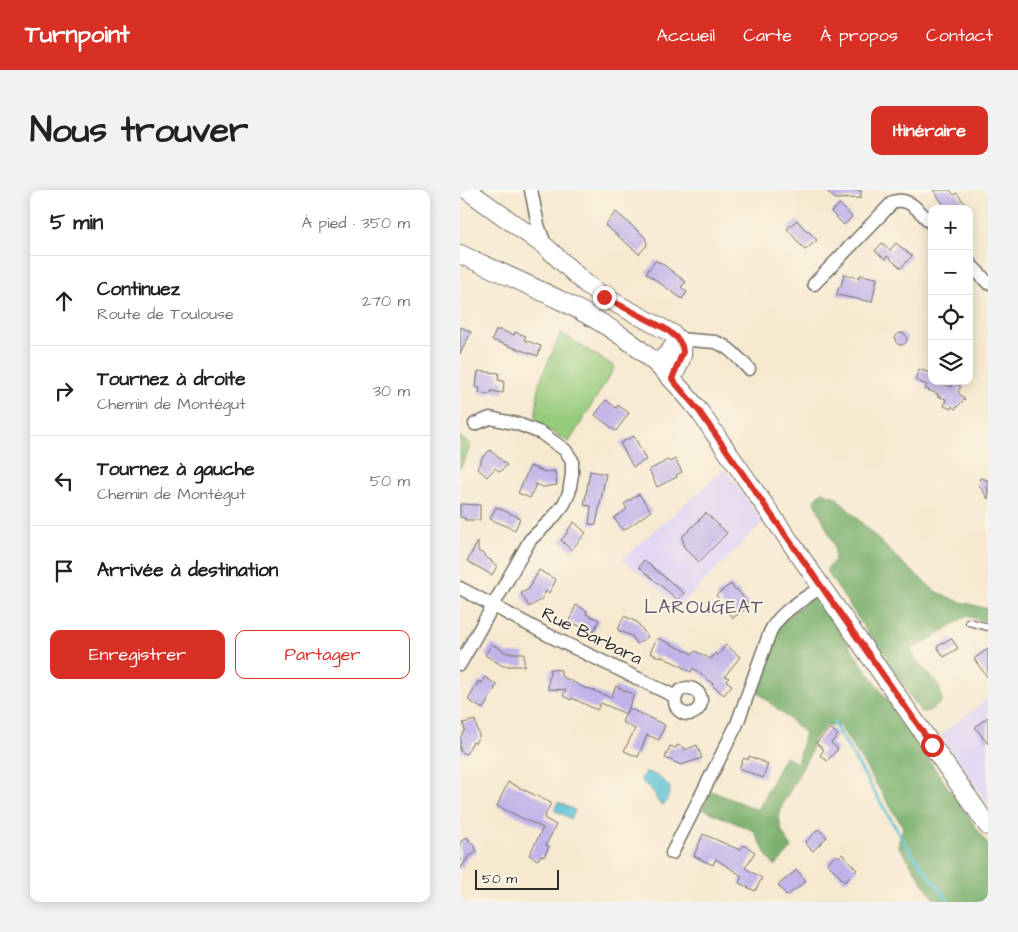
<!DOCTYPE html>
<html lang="fr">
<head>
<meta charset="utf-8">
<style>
  :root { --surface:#fff; --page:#f2f2f2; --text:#202124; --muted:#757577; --line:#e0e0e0; --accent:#d93025 }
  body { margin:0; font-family:"Architects Daughter",sans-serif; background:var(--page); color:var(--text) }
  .controls { position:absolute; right:15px; top:15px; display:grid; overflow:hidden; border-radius:10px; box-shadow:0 2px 12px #0003 }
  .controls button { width:45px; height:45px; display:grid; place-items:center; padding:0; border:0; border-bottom:1px solid var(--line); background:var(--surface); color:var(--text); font:25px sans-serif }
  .scale { position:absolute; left:15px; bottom:12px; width:84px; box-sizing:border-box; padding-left:5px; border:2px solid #2b2b2b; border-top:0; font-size:14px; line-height:18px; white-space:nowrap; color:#2b2b2b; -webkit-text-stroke:4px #fcf5e5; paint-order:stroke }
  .stop { position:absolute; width:15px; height:15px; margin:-11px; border:4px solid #d93025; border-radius:50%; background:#fff }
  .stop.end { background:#d93025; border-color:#fff; box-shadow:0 1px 5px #0008 }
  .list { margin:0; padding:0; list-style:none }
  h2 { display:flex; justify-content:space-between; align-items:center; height:65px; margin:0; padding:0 20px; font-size:21px }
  h2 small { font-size:16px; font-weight:400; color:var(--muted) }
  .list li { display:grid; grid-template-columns:32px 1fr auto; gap:15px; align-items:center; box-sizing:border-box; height:90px; padding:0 20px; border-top:1px solid var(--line) }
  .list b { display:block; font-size:19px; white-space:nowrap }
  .list p { margin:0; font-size:16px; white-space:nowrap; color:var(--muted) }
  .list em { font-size:16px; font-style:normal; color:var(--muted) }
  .actions { display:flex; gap:10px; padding:15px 20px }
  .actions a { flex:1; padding:11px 0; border:1px solid var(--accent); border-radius:10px; text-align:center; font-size:18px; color:var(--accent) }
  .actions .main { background:var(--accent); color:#fff }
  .icon { flex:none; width:28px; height:28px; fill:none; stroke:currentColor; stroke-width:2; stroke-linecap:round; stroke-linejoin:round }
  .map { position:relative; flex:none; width:528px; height:712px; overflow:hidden; border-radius:10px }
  header { display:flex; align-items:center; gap:30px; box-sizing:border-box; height:70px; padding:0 25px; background:var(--accent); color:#fff }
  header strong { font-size:24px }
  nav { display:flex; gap:28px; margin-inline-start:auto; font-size:18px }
  .intro { display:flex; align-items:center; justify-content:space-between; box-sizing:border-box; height:120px; padding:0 30px }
  h1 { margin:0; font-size:35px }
  .button { padding:12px 22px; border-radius:10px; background:var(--accent); color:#fff; font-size:18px; font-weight:700 }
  main { display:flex; gap:30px; padding:0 30px }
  aside { flex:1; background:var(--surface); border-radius:10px; box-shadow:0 2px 12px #0003 }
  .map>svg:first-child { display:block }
</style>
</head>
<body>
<header>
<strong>Turnpoint</strong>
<nav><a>Accueil</a><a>Carte</a><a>À propos</a><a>Contact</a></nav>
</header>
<div class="intro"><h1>Nous trouver</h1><a class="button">Itinéraire</a></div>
<main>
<aside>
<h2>5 min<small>À pied · 350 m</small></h2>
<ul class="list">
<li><svg class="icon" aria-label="ahead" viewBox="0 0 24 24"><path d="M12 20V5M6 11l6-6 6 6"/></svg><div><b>Continuez</b><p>Route de Toulouse</p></div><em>270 m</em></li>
<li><svg class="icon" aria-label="right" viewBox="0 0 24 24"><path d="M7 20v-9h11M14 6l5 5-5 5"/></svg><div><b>Tournez à droite</b><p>Chemin de Montégut</p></div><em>30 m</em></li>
<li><svg class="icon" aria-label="left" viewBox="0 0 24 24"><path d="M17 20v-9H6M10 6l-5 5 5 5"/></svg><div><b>Tournez à gauche</b><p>Chemin de Montégut</p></div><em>50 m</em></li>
<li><svg class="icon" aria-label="arrive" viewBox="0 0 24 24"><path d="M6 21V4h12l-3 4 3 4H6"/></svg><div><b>Arrivée à destination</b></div></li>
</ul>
<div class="actions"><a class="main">Enregistrer</a><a>Partager</a></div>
</aside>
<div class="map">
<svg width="528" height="712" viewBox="0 0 528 712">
  <rect width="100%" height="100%" fill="#fcf5e5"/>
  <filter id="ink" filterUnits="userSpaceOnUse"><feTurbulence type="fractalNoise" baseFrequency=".02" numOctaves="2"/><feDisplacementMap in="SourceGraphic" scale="10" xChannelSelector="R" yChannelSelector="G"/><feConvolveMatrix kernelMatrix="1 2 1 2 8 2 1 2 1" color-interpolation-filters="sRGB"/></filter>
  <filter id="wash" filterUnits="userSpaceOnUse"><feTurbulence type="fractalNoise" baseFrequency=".0096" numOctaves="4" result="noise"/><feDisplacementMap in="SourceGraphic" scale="20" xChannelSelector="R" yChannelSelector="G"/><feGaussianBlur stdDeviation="1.12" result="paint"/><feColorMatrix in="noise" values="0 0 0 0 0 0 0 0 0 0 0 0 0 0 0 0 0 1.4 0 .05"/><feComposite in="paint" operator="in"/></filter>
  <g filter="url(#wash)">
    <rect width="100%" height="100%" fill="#f6e9d0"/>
    <path fill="#e0d4f4" d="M265 279 303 332 220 416 162 369Z
      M528 509V615L480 545Z"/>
    <path fill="#96cb7c" stroke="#607b54" d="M101 143 155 177 109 252 75 233 79 193Z
      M0 247 11 255 0 279Z"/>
    <path fill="#78af6c" stroke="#526d4c" d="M362 302 376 307 438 369 475 401 497 411 528 419V432L506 426 466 452 451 458 456 470 479 495 482 511C476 517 470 522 461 522L366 380 375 370 374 355 354 310Z
      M354 405 528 655V712H476L438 655 443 637 380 536 367 535 353 550 350 564 322 615 319 628 322 642 332 658 315 676 307 666 294 641 243 619 251 601 298 620 325 566 337 573 345 543 293 498 319 434Z"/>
    <path fill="#57bfd5" stroke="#417580" d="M186 582C197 584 203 590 210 597L209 605 205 614H200C196 611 197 607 194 603 190 598 185 595 181 590L182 586Z
      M98 612 115 620 111 629 94 620Z"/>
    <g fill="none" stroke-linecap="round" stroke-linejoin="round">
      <path stroke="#57bfd5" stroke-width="3" d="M373 532 446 655 489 712"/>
    </g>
    <g id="blocks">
      <path fill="#c0b3e9" d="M366 0H401V8L375 9Z
        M473 0H490L494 5 497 3 505 14 499 19H487Z
        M380 14 392 27 384 35 371 22Z
        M156 22 185 47 187 55 179 64 145 35Z
        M337 30 347 42 348 41 357 50 345 60 327 39Z
        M422 53 430 60 436 53 452 66 441 78 427 66 425 69 415 61Z
        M196 70 199 73 200 72 226 92 221 97 227 102 222 109 186 83Z
        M384 84 399 88 400 85 417 88 412 112 377 105 379 96 381 97Z
        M0 137 11 142 0 164Z
        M36 140H40L54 145 55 142 66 146 64 150 81 156 78 166 32 150Z
        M435 149a6 6 0 1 1 12 0a6 6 0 1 1-12 0Z
        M459 179 472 184V191H479L491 197 493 193 501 196 498 202 505 209 495 219 492 216 491 219 484 216 486 209 477 206 478 204 465 199 467 195 455 190Z
        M18 181 39 183 38 190 44 191 43 203 31 201V204L19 203 20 198 16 197Z
        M146 210 156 218 158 215 169 223 156 241 135 225Z
        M174 246 186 270 173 277 160 253Z
        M30 260 47 275 40 282 35 278 27 287 17 278 21 273V269Z
        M215 269 222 282 216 285 217 287 197 297 189 280 208 270 210 272Z
        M70 276 85 282 95 281 97 295 83 297 76 294 70 308 58 303Z
        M130 281 146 284 136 335 129 334 131 316 124 315Z
        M520 288 528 290V309L519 295Z
        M179 304 191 321 163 341 154 328 167 319 164 314Z
        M0 314 20 315V330H5V328L0 327Z
        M36 317 60 328 55 340 30 329Z
        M246 323 267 343 239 372 223 356 224 355 222 347Z
        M114 332 126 343 111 360 101 350 108 342 107 341Z
        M18 352V361L25 365 24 366 32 371 31 372 37 376 32 385 7 371Z
        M184 370 224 403 218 410 179 377Z
        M79 380 96 390 89 403 86 401 81 410 69 417 61 403 69 399Z
        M271 394 276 400 277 399 288 414 283 418 285 419 273 428 256 405Z
        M116 415 127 421 126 424 139 430 133 443 109 431Z
        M164 426 177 432 188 447 177 454 172 446 158 440Z
        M197 448 233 464 235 461 251 469 255 463 258 465 266 455 280 467 265 486 269 488 266 491 272 495 264 505 252 495 253 494 233 478 231 482 223 478V477L200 466 199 467 190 463Z
        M491 448 498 458 484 467 477 457Z
        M32 454 47 463H64V476H43L25 465Z
        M528 459V488L514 469Z
        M90 479 101 480V486L127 499 128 498 151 508 156 496 174 505 166 524 141 513 137 520 112 508 111 510 103 506 106 500 88 499Z
        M25 487 37 495 23 519 8 510 19 491 22 493Z
        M168 518 205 535 199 550 187 545 178 567 164 561 175 539 162 532Z
        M528 527V554L515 537Z
        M15 530 19 546 15 553 13 552 6 564 0 561V548L5 540 3 533Z
        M370 538 378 545 371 553 378 559 367 571 360 565 364 560 356 553Z
        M217 555 225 558V560L237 555 242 568 221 575 205 568 210 556 216 558Z
        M289 566 308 574 303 588 279 578 284 568 288 570Z
        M48 592 91 613 84 628 96 635 86 655 89 656 84 667 81 665 78 670 69 665 83 638 37 616Z
        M358 639 367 647 353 661 345 653Z
        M243 644 280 660 284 655 295 662 285 678 302 688 295 701 279 693 282 686 256 669 253 675 234 666Z
        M7 647 11 654 13 653 17 662 8 667 0 680V652Z
        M382 664 397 680 385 692 367 673 376 665 379 667Z
        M337 680 346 691 327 706 318 695Z"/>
    </g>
  </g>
  <g filter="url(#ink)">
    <use href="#blocks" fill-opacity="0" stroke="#726e65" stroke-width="1"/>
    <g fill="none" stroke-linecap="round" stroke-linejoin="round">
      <g stroke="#726e65" stroke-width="9">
        <path id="lane" d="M509 432 528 437"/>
      </g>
      <g stroke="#726e65" stroke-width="15">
        <path id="street" d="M71 0 78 35 86 57
          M509 73 528 93
          M354 94 433 12C450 6 461 24 472 34
          M218 149 255 152C269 156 279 169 289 179
          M0 398 88 445 216 507
          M0 474 70 350 92 329 104 314 109 303 112 284V270L105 260 81 243 58 234 30 228 15 234
          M215 511a13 13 0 1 1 26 0a13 13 0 1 1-26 0Z
          M212 663 277 534 310 442C320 421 343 410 361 397"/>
      </g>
      <g stroke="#726e65" stroke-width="20">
        <path id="secondary" d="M7 0 86 57 126 94 144 107 213 144C230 161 220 171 212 189
          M0 64C56 90 115 113 166 149 194 169 218 194 239 221L528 636
          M196 173C206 167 212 160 218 149"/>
      </g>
      <use href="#lane" stroke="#fff" stroke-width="6"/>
      <use href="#street" stroke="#fff" stroke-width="12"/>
      <use href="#secondary" stroke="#fff" stroke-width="18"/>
    </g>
  </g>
  <g fill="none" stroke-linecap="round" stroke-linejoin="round" filter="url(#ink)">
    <path stroke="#d93025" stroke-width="6" d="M144 107 206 139 218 149 222 156 223 162 212 189 239 221 472 555"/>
  </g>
  <g text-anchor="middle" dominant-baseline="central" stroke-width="4" stroke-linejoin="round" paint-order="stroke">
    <g font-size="18" fill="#2b2b2b" stroke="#fcf5e5">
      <text transform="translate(132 446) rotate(26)">Rue Barbara</text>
    </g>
    <g font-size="19" letter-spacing="1" fill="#5f5b6e" stroke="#fcf5e5">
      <text x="244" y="417">LAROUGEAT</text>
    </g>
  </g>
</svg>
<div class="controls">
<button>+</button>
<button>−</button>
<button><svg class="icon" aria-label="locate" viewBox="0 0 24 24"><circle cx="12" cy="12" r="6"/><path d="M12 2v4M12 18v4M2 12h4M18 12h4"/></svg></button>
<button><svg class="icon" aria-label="layers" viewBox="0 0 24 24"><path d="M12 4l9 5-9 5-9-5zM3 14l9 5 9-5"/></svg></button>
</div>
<div class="scale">50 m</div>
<div class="stop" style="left:472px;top:555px"></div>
<div class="stop end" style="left:144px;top:107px"></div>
</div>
</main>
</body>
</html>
